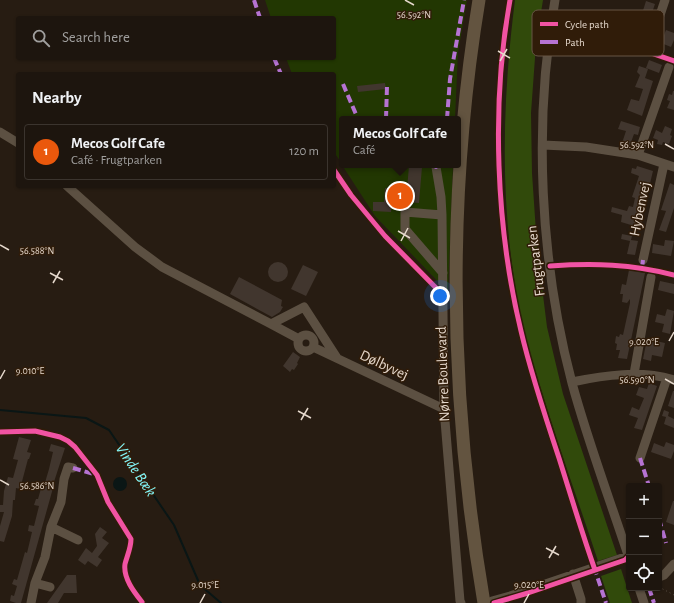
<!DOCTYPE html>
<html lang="en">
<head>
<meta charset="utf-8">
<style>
  :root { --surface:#1d150e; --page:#2a221c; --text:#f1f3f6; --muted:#a09f9e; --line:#3b342e; --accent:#ea580c }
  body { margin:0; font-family:"Alegreya Sans",sans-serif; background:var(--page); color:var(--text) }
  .controls { position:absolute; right:12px; bottom:12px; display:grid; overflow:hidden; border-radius:4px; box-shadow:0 1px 3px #0004 }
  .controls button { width:36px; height:36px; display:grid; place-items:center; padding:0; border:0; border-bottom:1px solid var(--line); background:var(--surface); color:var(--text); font:20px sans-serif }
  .you { position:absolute; left:440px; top:296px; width:14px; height:14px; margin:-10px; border:3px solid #fff; border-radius:50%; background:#1a73e8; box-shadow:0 0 0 6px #1a73e833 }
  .badge { display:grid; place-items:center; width:26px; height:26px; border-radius:50%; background:var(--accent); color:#fff; font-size:13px; font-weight:700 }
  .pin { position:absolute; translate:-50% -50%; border:2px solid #fff; box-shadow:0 1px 4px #0006 }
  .popup { position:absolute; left:339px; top:116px; width:122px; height:52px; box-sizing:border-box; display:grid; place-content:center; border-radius:4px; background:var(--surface); filter:drop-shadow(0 1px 3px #0005); font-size:13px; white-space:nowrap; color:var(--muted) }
  .popup b { font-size:15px; color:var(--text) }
  .popup::after { content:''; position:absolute; left:50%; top:100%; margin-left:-8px; border:8px solid transparent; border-top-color:var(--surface) }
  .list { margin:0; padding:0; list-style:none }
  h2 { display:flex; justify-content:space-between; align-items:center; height:52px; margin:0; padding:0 16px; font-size:17px }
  h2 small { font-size:13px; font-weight:400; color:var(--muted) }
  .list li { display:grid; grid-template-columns:26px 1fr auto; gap:12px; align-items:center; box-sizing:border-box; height:56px; margin:0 8px 8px; padding:0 8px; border:1px solid var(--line); border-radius:4px }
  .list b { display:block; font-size:15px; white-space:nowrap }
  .list p { margin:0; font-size:13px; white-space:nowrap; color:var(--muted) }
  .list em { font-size:13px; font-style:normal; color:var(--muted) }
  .icon { flex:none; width:22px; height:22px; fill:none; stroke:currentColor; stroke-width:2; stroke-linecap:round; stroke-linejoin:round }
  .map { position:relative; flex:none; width:674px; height:603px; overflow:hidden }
  .search { position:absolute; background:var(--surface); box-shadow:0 1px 3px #0004; left:16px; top:16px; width:320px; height:44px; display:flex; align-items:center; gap:10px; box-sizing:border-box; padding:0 14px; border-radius:4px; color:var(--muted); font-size:15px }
  .panel { position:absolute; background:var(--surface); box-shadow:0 1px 3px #0004; left:16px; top:72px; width:320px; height:116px; border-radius:4px }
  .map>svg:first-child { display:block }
</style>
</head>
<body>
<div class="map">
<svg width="674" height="603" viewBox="0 0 674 603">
  <rect width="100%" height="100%" fill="#271c12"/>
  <path fill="#223702" d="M265 0H467L458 53 455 119H342V164L334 152V74H292L286 58H334V18H271Z
    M342 165H453L448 292 375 216Z"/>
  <path fill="#314a0b" d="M515 0H543L536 44 531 113 532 173 537 247 547 327 563 394 617 555 598 561C579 503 558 445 540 386 535 368 528 349 524 331 499 222 501 110 515 0Z
    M621 569 632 603H610L601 576Z"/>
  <path fill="#0a1615" d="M113 484a7 7 0 1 1 14 0a7 7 0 1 1-14 0Z"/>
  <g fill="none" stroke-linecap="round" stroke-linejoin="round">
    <path stroke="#0a1615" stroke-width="2" d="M0 410 86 418 109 430 174 525 200 585 221 603"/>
  </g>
  <path fill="#41362e" d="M646 1 655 4 642 42 634 39Z
    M666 30 674 33V40L671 47 661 43Z
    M649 60 662 65 659 73 646 68Z
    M639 66 648 69 645 78 653 81 642 116 627 110 631 99 639 101 643 89 635 87 640 75 637 72Z
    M385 83 386 89 358 92 357 86Z
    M673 91H674V110L667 108 670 101 667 100 669 94 672 95Z
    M621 121 640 127 638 135 634 134 630 145 622 143 626 131 618 129Z
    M665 126 672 129 670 135 672 136 669 144 663 142 662 145 657 144 658 140 653 138 656 130 662 133Z
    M409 166 422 167 419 203 391 201V212L373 211V202H384L385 188 407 189Z
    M637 166 653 171 641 221H642L641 228 621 222 622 215 611 212 612 207 627 211 629 206 633 207 635 198 632 197 639 176 631 173 632 168 636 169Z
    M670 183 674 185V208L666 232 659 230 666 211 661 210Z
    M622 234 632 236 631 240 638 241 635 255 627 254 630 241 621 239Z
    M665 240 674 241 671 256 652 253 653 244 664 246Z
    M268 272a10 10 0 1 1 20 0a10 10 0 1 1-20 0Z
    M303 265 318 272 306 296 291 289Z
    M629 270 645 273 627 359 618 358 620 350H616L617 344 615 343 616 336 619 337 620 334 623 335 630 303V299L627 303 622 302 623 294H620L622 284 626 285Z
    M239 277 282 300 281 306 283 307 280 312 272 317 230 294Z
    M660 281 674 284V294L658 290Z
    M667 309 674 311 670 334 662 332 664 324 655 322 657 314 665 316Z
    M647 339 665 343 662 357 652 355 651 361 643 359Z
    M293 352 300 357 297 363 298 364 294 370 292 369 290 372 283 366Z
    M649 383 657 386 642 430 634 428 638 418 629 415 632 407 639 410 644 398 636 395 639 387 647 389Z
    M673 391H674V408L668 406Z
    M664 410 669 412 668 416 674 419V428L664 424 666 417 662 416Z
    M19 437 31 440 27 452 31 453 29 459H28L20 489 16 488 15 500H13L12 516 4 542 0 541V526L4 512H0V505H3L4 491 8 477 13 478 18 460 13 459Z
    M666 442 674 445V451L671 459 651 452 654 443 664 447Z
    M51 444 65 448 52 488H53L21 603H16L10 601 11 595 14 596 17 586 12 584 14 579 17 580 25 552 27 553 32 532 28 531 29 525 34 526 39 506 34 505 36 499H38L42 485 44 486 49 469 53 452 49 451Z
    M673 501H674V525L666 522Z
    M100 527 107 532 102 538 109 543 98 557 102 560 97 567 88 561 85 565 78 560 86 548 92 553 97 546 95 534Z
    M67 575H76L77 593H64L58 603H47Z"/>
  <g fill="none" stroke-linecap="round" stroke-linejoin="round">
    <path stroke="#574d43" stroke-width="1" stroke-dasharray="1 3" stroke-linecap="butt" d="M659 587 674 595"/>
    <path stroke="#5c5042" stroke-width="9" d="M555 0C533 124 540 262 572 383 588 442 610 500 629 558
      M650 45 665 0
      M0 132 18 143
      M543 145 586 147 638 155 674 167
      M638 155 669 67
      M436 167 441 197 442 215 444 409 460 601 461 603
      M67 186 135 247 162 267 271 324 304 307 337 358
      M442 215 405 212V229L443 273
      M643 260 664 164
      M271 324 299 339
      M298 343a8 8 0 1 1 16 0a8 8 0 1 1-16 0Z
      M313 347 444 409
      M634 374 651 277
      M572 382C605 375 641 370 674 380
      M640 458 667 378
      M51 527 78 540
      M573 574 581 599V603
      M659 577 664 575 674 564
      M35 583 50 587
      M639 588 644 603
      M492 601 510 596 628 556
      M31 603 35 583 45 557 51 527 61 502 64 479 68 467 73 468"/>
    <path stroke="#635440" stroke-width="13" d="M479 0C446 200 450 404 484 603"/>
    <path stroke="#b673d3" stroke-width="4" stroke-dasharray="8 4" stroke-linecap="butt" d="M254 0 260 18
      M274 58 281 74
      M343 84 358 119
      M386 119 387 86
      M447 119 450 79 464 0
      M434 165 436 167 437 165
      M642 268 643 260
      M640 458 649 486
      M73 468 97 475
      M659 519 666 543
      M594 567 606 603
      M649 588 654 603"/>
    <g stroke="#301c09" stroke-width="8">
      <path id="cycleway" d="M510 0C491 104 496 228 521 331 531 374 545 416 559 458 571 496 582 533 595 570
        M552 19 674 61
        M334 170 351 195 385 236 443 295
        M550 266C594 263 631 264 674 275
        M0 432 35 431 60 437 68 441 75 447 97 475 108 502 131 539C131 548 127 556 125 564 123 578 134 592 142 602
        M494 603 528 593 625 560 629 556"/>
    </g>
    <use href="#cycleway" stroke="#f153a3" stroke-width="5"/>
  </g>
  <path fill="none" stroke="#e5d8cc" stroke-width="1.5" d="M405 0 414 5M498 51 510 58M500 61 507 49M665 144 674 149M398 231 410 238M401 241 408 228M0 245 9 250M50 273 63 280M53 283 60 271M669 341 674 332M0 379 5 370M665 379 674 384M298 411 311 418M301 420 308 408M0 480 9 485M546 548 559 555M549 558 556 546M200 603 205 594M524 603 529 594"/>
  <g text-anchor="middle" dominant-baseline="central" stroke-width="3" stroke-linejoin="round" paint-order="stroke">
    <g font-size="15" fill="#e5d8cc" stroke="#301c09">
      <text transform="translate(640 209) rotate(-78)">Hybenvej</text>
      <text transform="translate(536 261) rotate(-97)">Frugtparken</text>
      <text transform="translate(384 365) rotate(25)">Dølbyvej</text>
      <text transform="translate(443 374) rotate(-92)">Nørre Boulevard</text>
    </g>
    <g font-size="16" font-style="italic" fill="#83f6f9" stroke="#301c09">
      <text transform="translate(136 470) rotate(56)">Vinde Bæk</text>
    </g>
  </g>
  <rect x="532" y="10" width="132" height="46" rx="6" fill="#301c09" stroke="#665444" stroke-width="1"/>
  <rect x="540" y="22" width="18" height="4" fill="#f153a3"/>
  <rect x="540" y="40" width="18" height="4" fill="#b673d3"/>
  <g font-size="11" fill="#e5d8cc">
    <text x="565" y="28">Cycle path</text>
    <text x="565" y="46">Path</text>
  </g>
  <g font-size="10" text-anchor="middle" fill="#e5d8cc" stroke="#301c09" stroke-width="3" stroke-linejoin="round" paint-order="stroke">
    <text x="414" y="18">56.592°N</text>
    <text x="637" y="148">56.592°N</text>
    <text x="37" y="254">56.588°N</text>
    <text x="644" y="345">9.020°E</text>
    <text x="30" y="374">9.010°E</text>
    <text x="637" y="383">56.590°N</text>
    <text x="37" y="489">56.586°N</text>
    <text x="205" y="588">9.015°E</text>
    <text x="529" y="588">9.020°E</text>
  </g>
</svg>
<div class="controls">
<button>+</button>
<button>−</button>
<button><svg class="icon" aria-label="locate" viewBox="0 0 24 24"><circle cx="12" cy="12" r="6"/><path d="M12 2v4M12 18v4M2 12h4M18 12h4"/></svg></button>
</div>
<div class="you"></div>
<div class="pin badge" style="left:400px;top:196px">1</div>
<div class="popup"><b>Mecos Golf Cafe</b>Café</div>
<div class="search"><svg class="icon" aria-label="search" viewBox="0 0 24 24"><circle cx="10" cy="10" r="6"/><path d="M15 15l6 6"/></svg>Search here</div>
<section class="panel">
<h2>Nearby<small></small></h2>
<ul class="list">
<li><span class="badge">1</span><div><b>Mecos Golf Cafe</b><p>Café · Frugtparken</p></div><em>120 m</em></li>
</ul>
</section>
</div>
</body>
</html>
